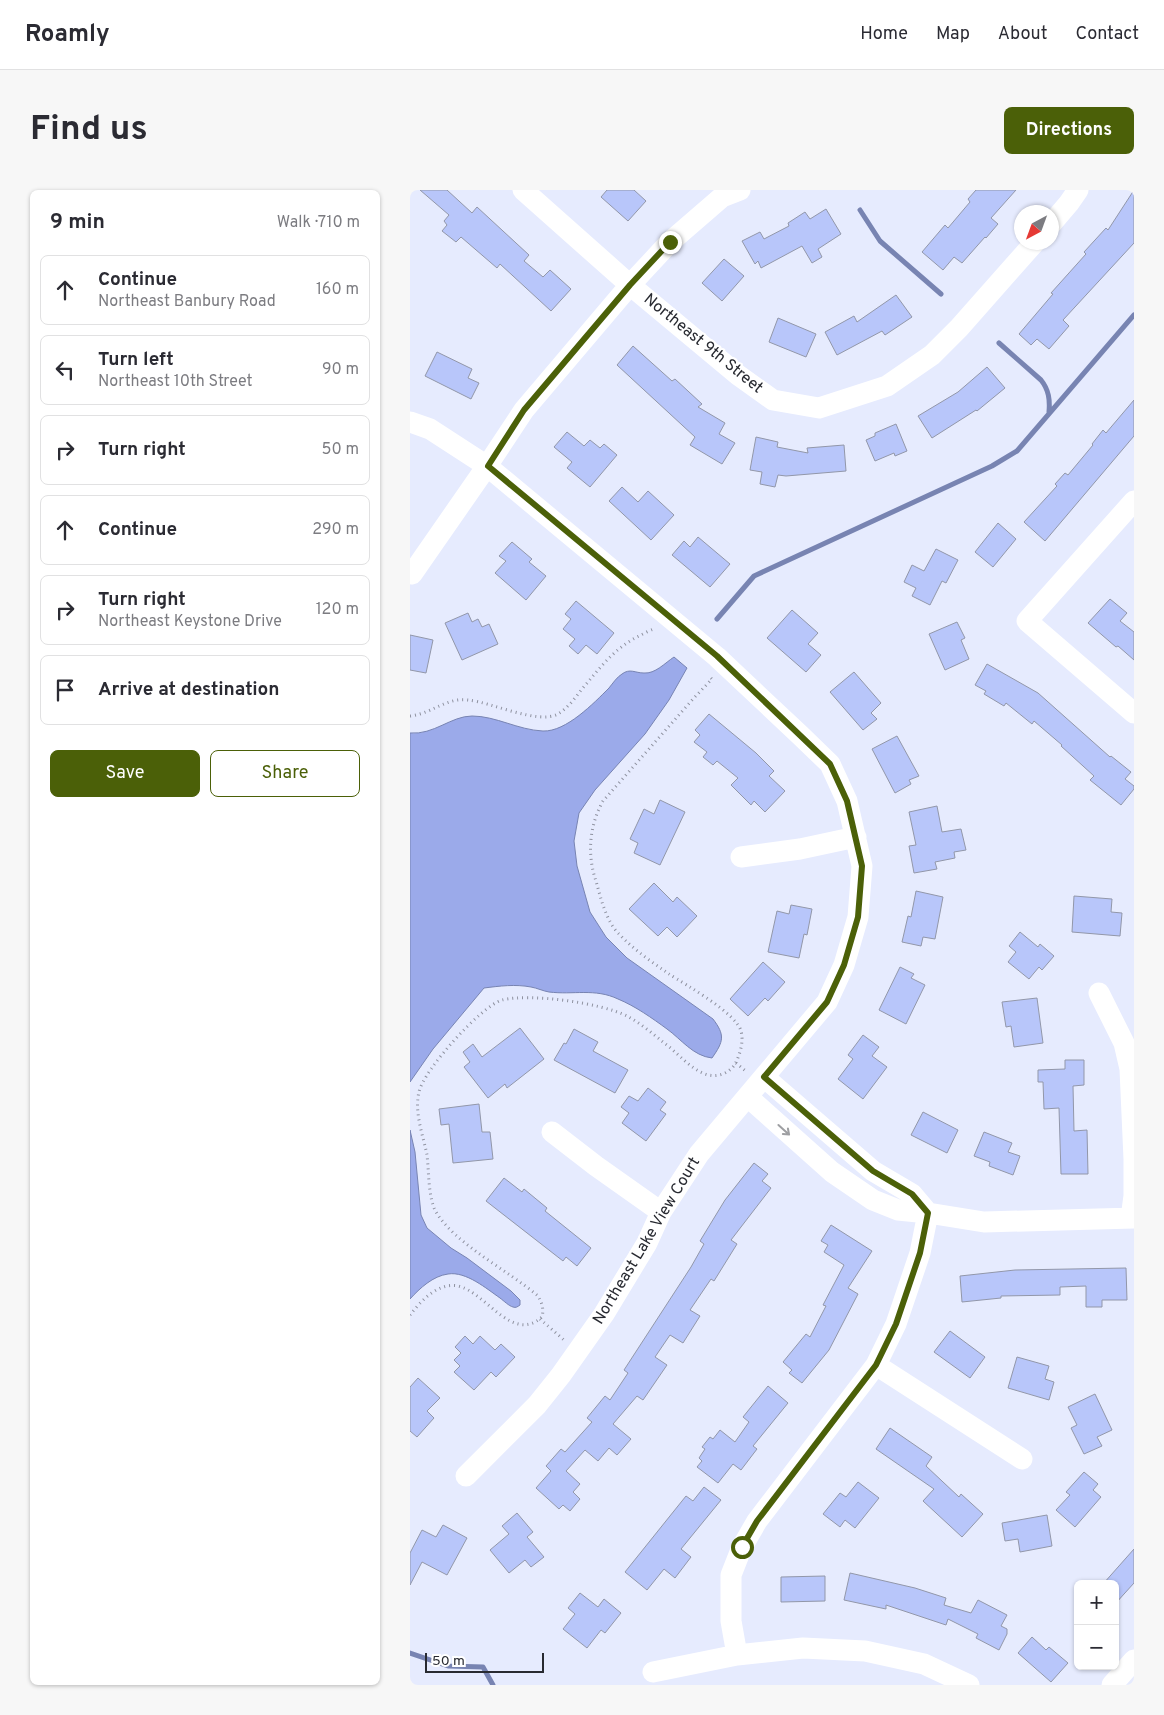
<!DOCTYPE html>
<html lang="en">
<head>
<meta charset="utf-8">
<style>
  :root { --surface:#fff; --page:#f7f7f7; --text:#2b2b33; --muted:#7c7c81; --line:#e1e1e2; --accent:#4b6008 }
  body { margin:0; font-family:Overpass,sans-serif; background:var(--page); color:var(--text) }
  .controls { position:absolute; right:15px; bottom:15px; display:grid; overflow:hidden; border-radius:8px; box-shadow:0 1px 4px #0004 }
  .controls button { width:45px; height:45px; display:grid; place-items:center; padding:0; border:0; border-bottom:1px solid var(--line); background:var(--surface); color:var(--text); font:25px sans-serif }
  .compass { position:absolute; left:604px; top:15px; width:45px; height:45px; border-radius:50%; background:var(--surface); box-shadow:0 1px 4px #0004; rotate:221deg }
  .scale { position:absolute; left:15px; bottom:12px; width:119px; box-sizing:border-box; padding-left:5px; border:2px solid #282a31; border-top:0; font-size:14px; line-height:18px; white-space:nowrap; color:#282a31; -webkit-text-stroke:4px #fff; paint-order:stroke }
  .stop { position:absolute; width:15px; height:15px; margin:-11px; border:4px solid #4b6008; border-radius:50%; background:#fff }
  .stop.end { background:#4b6008; border-color:#fff; box-shadow:0 1px 5px #0008 }
  .list { margin:0; padding:0; list-style:none }
  h2 { display:flex; justify-content:space-between; align-items:center; height:65px; margin:0; padding:0 20px; font-size:21px }
  h2 small { font-size:16px; font-weight:400; color:var(--muted) }
  .list li { display:grid; grid-template-columns:32px 1fr auto; gap:15px; align-items:center; box-sizing:border-box; height:70px; margin:0 10px 10px; padding:0 10px; border:1px solid var(--line); border-radius:8px }
  .list b { display:block; font-size:19px; white-space:nowrap }
  .list p { margin:0; font-size:16px; white-space:nowrap; color:var(--muted) }
  .list em { font-size:16px; font-style:normal; color:var(--muted) }
  .actions { display:flex; gap:10px; padding:15px 20px }
  .actions a { flex:1; padding:11px 0; border:1px solid var(--accent); border-radius:8px; text-align:center; font-size:18px; color:var(--accent) }
  .actions .main { background:var(--accent); color:#fff }
  .icon { flex:none; width:28px; height:28px; fill:none; stroke:currentColor; stroke-width:2; stroke-linecap:round; stroke-linejoin:round }
  .map { position:relative; flex:none; width:724px; height:1495px; overflow:hidden; border-radius:8px }
  header { display:flex; align-items:center; gap:30px; box-sizing:border-box; height:70px; padding:0 25px; background:var(--surface); border-bottom:1px solid var(--line) }
  header strong { font-size:24px }
  nav { display:flex; gap:28px; margin-inline-start:auto; font-size:18px }
  .intro { display:flex; align-items:center; justify-content:space-between; box-sizing:border-box; height:120px; padding:0 30px }
  h1 { margin:0; font-size:35px }
  .button { padding:12px 22px; border-radius:8px; background:var(--accent); color:#fff; font-size:18px; font-weight:700 }
  main { display:flex; gap:30px; padding:0 30px }
  aside { flex:1; background:var(--surface); border-radius:8px; box-shadow:0 1px 4px #0004 }
  .map>svg:first-child { display:block }
</style>
</head>
<body>
<header>
<strong>Roamly</strong>
<nav><a>Home</a><a>Map</a><a>About</a><a>Contact</a></nav>
</header>
<div class="intro"><h1>Find us</h1><a class="button">Directions</a></div>
<main>
<aside>
<h2>9 min<small>Walk · 710 m</small></h2>
<ul class="list">
<li><svg class="icon" aria-label="ahead" viewBox="0 0 24 24"><path d="M12 20V5M6 11l6-6 6 6"/></svg><div><b>Continue</b><p>Northeast Banbury Road</p></div><em>160 m</em></li>
<li><svg class="icon" aria-label="left" viewBox="0 0 24 24"><path d="M17 20v-9H6M10 6l-5 5 5 5"/></svg><div><b>Turn left</b><p>Northeast 10th Street</p></div><em>90 m</em></li>
<li><svg class="icon" aria-label="right" viewBox="0 0 24 24"><path d="M7 20v-9h11M14 6l5 5-5 5"/></svg><div><b>Turn right</b></div><em>50 m</em></li>
<li><svg class="icon" aria-label="ahead" viewBox="0 0 24 24"><path d="M12 20V5M6 11l6-6 6 6"/></svg><div><b>Continue</b></div><em>290 m</em></li>
<li><svg class="icon" aria-label="right" viewBox="0 0 24 24"><path d="M7 20v-9h11M14 6l5 5-5 5"/></svg><div><b>Turn right</b><p>Northeast Keystone Drive</p></div><em>120 m</em></li>
<li><svg class="icon" aria-label="arrive" viewBox="0 0 24 24"><path d="M6 21V4h12l-3 4 3 4H6"/></svg><div><b>Arrive at destination</b></div></li>
</ul>
<div class="actions"><a class="main">Save</a><a>Share</a></div>
</aside>
<div class="map">
<svg width="724" height="1495" viewBox="0 0 724 1495">
  <rect width="100%" height="100%" fill="#e6ebfe"/>
  <path fill="#9baaea" stroke="#7884b2" d="M264 467 277 478 259 510 235 544 185 600 169 623 164 651 167 676 180 722 196 747 217 768 303 829C315 845 314 851 302 868 283 866 271 849 257 839 242 828 225 816 208 809 185 798 163 805 139 802 133 801 127 798 121 797 105 794 90 796 74 798L23 859 0 892V543C24 545 41 526 62 526 86 526 108 540 133 541 156 542 184 513 199 498 203 493 207 487 212 484 220 478 225 483 234 483 245 484 255 473 264 467Z
    M0 940 5 962 11 1025 17 1038 41 1058 57 1068 101 1101 110 1110V1115C107 1117 106 1118 103 1117 99 1116 94 1111 90 1108 77 1099 56 1081 38 1084 23 1086 10 1098 0 1109Z"/>
  <g fill="none" stroke-linecap="round" stroke-linejoin="round">
    <path stroke="#7884b2" stroke-width="5" d="M450 20 470 51 531 104
      M589 153 631 190C639 200 640 210 639 222
      M307 429 344 386 582 276 607 261 724 125
      M0 1463 38 1476 73 1477 83 1495"/>
  </g>
  <path fill="#b8c6fa" stroke="#9297a9" d="M10 0H37L62 23 67 17 119 65 114 71 133 87 140 80 161 99 141 121 90 74 87 78 51 47 46 52 32 41 37 35 34 31 39 25Z
    M197 0H224L236 11 218 31 191 7Z
    M566 0H606L581 28 588 34 576 48 575 47 552 73 544 67 533 80 512 62 535 35 538 38 560 12 558 9Z
    M724 0V53L653 130 659 136 639 159 627 149 621 155 609 144 643 104 641 103 676 64 674 62 696 38 698 40Z
    M416 19 431 44 408 59 412 67 402 73 392 56 351 78 348 71 345 74 332 51 350 42 354 49 379 36 378 33 395 22 400 29Z
    M314 69 334 86 312 111 292 93Z
    M486 105 502 127 475 145 472 141 427 165 415 142 444 126 447 132Z
    M368 128 406 144 396 167 359 152Z
    M223 156 262 191 265 189 292 214 288 217 315 233 309 244 325 253 312 274 280 255 285 247 207 175Z
    M27 162 62 179 58 188 69 193 61 209 15 186Z
    M577 177 595 198 567 221 566 220 522 248 508 226 548 202Z
    M724 210V246L635 351 614 332 647 296 645 294 655 283 658 285 683 255 682 254 693 240 696 243Z
    M486 234 497 261 485 266 484 263 465 271 456 250 465 246V243Z
    M157 242 174 256 180 250 190 258 194 254 207 265 180 297 157 278 162 272 144 257Z
    M346 247 368 252 367 257 398 263 397 258 434 255 436 281 376 286 368 285 365 297 350 294 352 282 340 280Z
    M212 297 228 312 238 301 264 325 241 350 199 311Z
    M588 333 606 349 583 377 565 362Z
    M288 347 320 374 300 397 262 365 274 351 280 357Z
    M102 352 122 369 119 372 136 386 116 410 85 383 96 371 89 366Z
    M526 359 548 370 536 393 532 391 520 415 502 406 506 398 494 392 502 375 514 381Z
    M700 409 717 423 710 431 724 442V470L708 456 706 457 678 433Z
    M166 411 204 443 187 464 176 455 168 464 159 456 165 449 153 439 161 429 155 424Z
    M382 420 408 443 398 454 411 465 396 482 357 448Z
    M58 423 62 432 68 429 72 437 79 434 88 454 52 470 35 433Z
    M547 432 555 448 551 450 559 469 535 480 519 444Z
    M0 445 23 450 16 483 0 480Z
    M577 474 628 503 700 567 701 566 721 582 715 589 724 596V599L711 615 680 590 684 586 651 556 652 555 624 531 622 534 596 513 594 516 574 504 576 501 565 495Z
    M444 482 471 513 461 523 467 529 453 540 420 502Z
    M299 524 346 563 364 581 359 586 375 601 355 622 344 611 341 615 321 595 328 588 307 571 303 575 293 567 297 562 284 552 290 545 285 540Z
    M487 546 509 586 499 590 501 594 485 603 462 559Z
    M250 610 275 622 250 675 224 663 228 653 220 649 234 619 244 624Z
    M527 616 532 642 551 639 556 660 544 662 545 668 525 672 527 679 504 683 499 656 506 655 499 622Z
    M244 693 263 712 267 707 287 726 267 747 257 737 248 746 219 719Z
    M506 701 533 707 525 749 513 747 511 756 492 752 498 726 501 727Z
    M664 706 702 709 701 722 712 723 710 746 662 742Z
    M381 715 402 719 397 745 394 744 389 768 358 762 367 721 379 724Z
    M610 742 628 757 630 754 644 766 632 780 629 777 619 789 598 772 606 762 599 756Z
    M353 772 375 792 358 811 355 808 338 826 320 809Z
    M490 777 504 784 501 788 515 795 496 834 469 820Z
    M627 808 633 853 604 857 601 836 596 837 592 812Z
    M110 838 134 869 97 898 95 894 78 908 54 877 60 872 53 862 63 854 72 867Z
    M164 839 188 852 183 861 218 880 205 903 144 870 154 853 156 854Z
    M453 845 469 857 462 866 477 877 453 909 428 889 443 869 438 865Z
    M655 870H674V895L663 896 664 941 677 940 678 984H651L649 918 634 919 633 892H628V880L655 879Z
    M238 898 256 912 250 920 256 924 236 951 212 933 219 923 211 917 219 906 228 911Z
    M69 914 72 942H80L83 969 43 973 39 934 31 935 29 919Z
    M513 922 548 940 537 963 501 945Z
    M574 942 602 953 598 962 610 966 603 985 579 976 580 972 564 966Z
    M344 973 358 984 352 991 361 998 321 1050 327 1054 304 1091 301 1089 280 1120 290 1126 273 1153 260 1145 245 1167 257 1175 233 1210 227 1206 203 1234 221 1249 207 1265 199 1258 188 1271 175 1260 156 1281 170 1294 163 1302 170 1309 160 1321 153 1315 149 1319 126 1298 141 1281 136 1276 151 1259 155 1262 182 1232 177 1228 195 1206 200 1210 218 1183 214 1180 281 1077 294 1054 290 1051 315 1010Z
    M94 988 112 1002 114 999 137 1018 135 1021 181 1058 167 1076 156 1067 153 1071 76 1011Z
    M421 1035 462 1061 438 1098 448 1104 419 1160 392 1193 379 1183 382 1180 373 1172 396 1144 400 1147 416 1116 413 1115 434 1075 414 1062 418 1055 411 1051Z
    M716 1078 717 1110H692V1117H676V1096L650 1097V1105L591 1106V1108L552 1112 550 1086 605 1080Z
    M540 1141 575 1167 560 1188 524 1162Z
    M55 1146 63 1154 70 1146 85 1160 91 1154 105 1167 86 1187 81 1182 64 1200 44 1182 50 1176 44 1170 51 1163 45 1157Z
    M607 1167 639 1176 635 1189 644 1192 639 1210 598 1198Z
    M8 1188 30 1208 17 1221 24 1228 7 1247 0 1241V1197Z
    M358 1196 378 1213 343 1256 347 1259 331 1280 323 1274 308 1293 287 1277 292 1271 289 1268 295 1259 292 1257 300 1247 303 1249 310 1240 325 1252 339 1232 333 1227Z
    M685 1204 702 1240 687 1247 692 1256 674 1264 661 1238 667 1235 658 1217Z
    M480 1238 522 1267 516 1276 549 1307 551 1304 573 1324 552 1347 513 1311 524 1299 466 1259Z
    M674 1282 688 1294 683 1300 691 1307 665 1337 646 1320 660 1305 656 1302Z
    M448 1292 469 1308 445 1338 435 1330 430 1337 413 1324 430 1303 436 1307Z
    M294 1297 311 1310 271 1359 281 1367 265 1388 254 1379 237 1400 215 1382 276 1306 283 1311Z
    M107 1323 123 1342 117 1347 134 1367 121 1377 115 1370 99 1383 80 1360 99 1344 92 1336Z
    M637 1325 642 1356 610 1362 608 1349 595 1351 592 1333Z
    M33 1335 57 1348 37 1385 12 1372 0 1395V1363L12 1340 26 1347Z
    M724 1359V1393L705 1414V1394H693Z
    M440 1383 505 1398 536 1408 534 1415 561 1423 568 1410 597 1425 591 1436 597 1439V1444L589 1460 566 1448 568 1444 538 1429 536 1435 476 1415V1419L434 1410Z
    M415 1386V1411L371 1412V1387Z
    M170 1403 188 1417 194 1409 211 1423 195 1443 191 1440 177 1458 153 1439 165 1424 158 1418Z
    M622 1447 636 1460 639 1457 658 1473 641 1492 608 1463Z"/>
  <g fill="none" stroke-linecap="round" stroke-linejoin="round">
    <path stroke="#8f92a0" stroke-width="3" stroke-dasharray="1 4" stroke-linecap="butt" d="M0 526C21 524 37 507 58 510 81 512 128 535 148 524 158 518 165 508 172 499 190 478 205 457 231 445 235 443 240 440 244 439
      M326 873 337 882
      M0 1125C11 1111 28 1092 48 1096 76 1102 102 1154 132 1127 134 1119 132 1113 128 1106 99 1081 45 1054 26 1022 18 1008 19 981 17 965 13 945 4 922 9 902 13 881 71 816 92 810 121 803 191 813 217 826 230 833 242 843 253 852 267 862 279 878 295 884 306 888 319 884 325 874 330 865 334 851 331 841 326 823 276 795 259 784 242 772 224 760 209 744 196 731 191 709 186 691 177 665 179 636 193 611L283 509 302 489 300 487
      M130 1129 154 1150"/>
    <path stroke="#fff" stroke-width="21" d="M113 0 220 95 328 185 363 210 409 218 477 196 522 165 549 138 625 52
      M642 33 659 13 668 0
      M0 232 20 239 77 276 307 467 390 545 420 574 437 611 452 676 448 727 434 775 417 812 289 964 251 1022 237 1053 194 1124 151 1185 127 1215 56 1286
      M724 311 617 431 724 523
      M2 384 77 276 114 220 220 95 260 52 312 7 330 0
      M331 667 390 659 446 647
      M689 803 714 853 720 879 724 969V1006L721 1028
      M354 887 463 981 502 1004 518 1023
      M338 907 422 982 463 1010 488 1020 518 1023 574 1032 724 1028
      M142 942 186 976 251 1022
      M466 1175 612 1269
      M327 1465 321 1431V1385L332 1357 347 1331 466 1175 486 1134 510 1063 518 1023
      M243 1482 327 1465 393 1458 455 1461 514 1474 559 1495
      M702 1495 724 1470"/>
  </g>
  <defs><path id="oneway-shaft" d="M-6 0H5M1.5-3L5.5 0L1.5 3" fill="none" stroke-width="1.6" stroke-linecap="round" stroke-linejoin="round" transform="scale(1.25)"/></defs>
  <use stroke="#9e9fa2" href="#oneway-shaft" transform="translate(374 940) rotate(42)"/>
  <g fill="none" stroke-linecap="round" stroke-linejoin="round">
    <path stroke="#4b6008" stroke-width="6" d="M260 52 220 95 114 220 78 276 307 466 420 574 437 611 452 676 448 727 434 775 417 812 354 887 463 981 502 1004 518 1023 510 1063 486 1134 466 1175 347 1331 332 1357"/>
  </g>
  <g text-anchor="middle" dominant-baseline="central" stroke-width="4.5" stroke-linejoin="round" paint-order="stroke">
    <g font-size="16" fill="#282a31" stroke="#fff">
      <text transform="translate(293 154) rotate(39)">Northeast 9th Street</text>
      <text transform="translate(237 1051) rotate(-59)">Northeast Lake View Court</text>
    </g>
  </g>
</svg>
<div class="controls">
<button>+</button>
<button>−</button>
</div>
<svg class="compass" viewBox="-18 -18 36 36"><path d="M0-13l5 13h-10z" fill="#e53935"/><path d="M0 13l5-13h-10z" fill="#7c7c81"/></svg>
<div class="scale">50 m</div>
<div class="stop" style="left:332px;top:1357px"></div>
<div class="stop end" style="left:260px;top:52px"></div>
</div>
</main>
</body>
</html>
